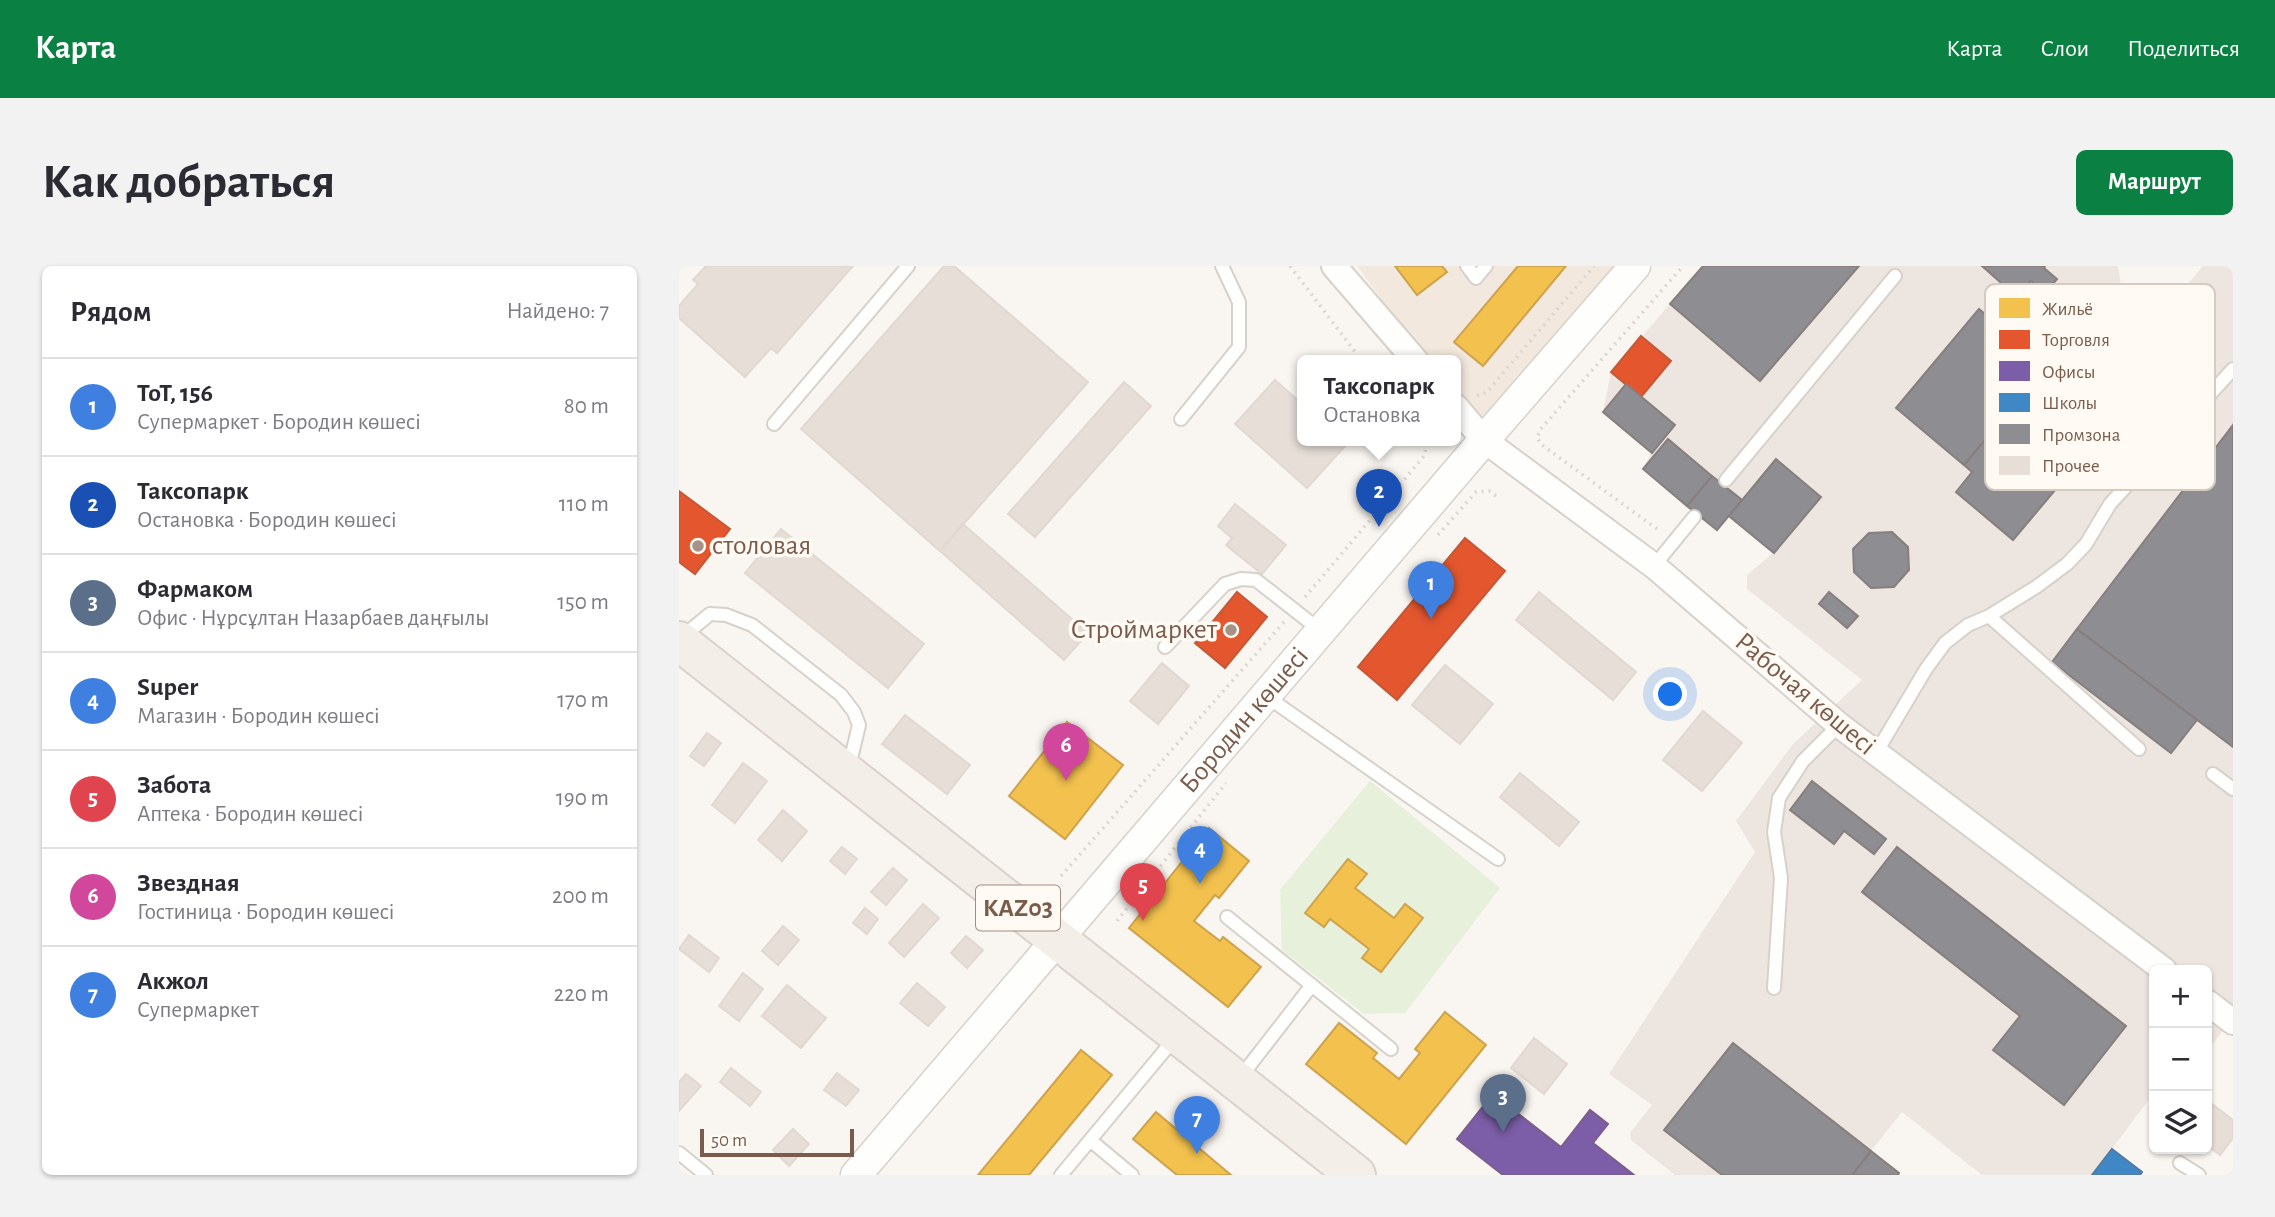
<!DOCTYPE html>
<html lang="ru">
<head>
<meta charset="utf-8">
<style>
  :root { --surface:#fff; --page:#f2f2f3; --text:#2b2b33; --muted:#7c7c81; --line:#e1e1e2; --accent:#0b8043 }
  body { margin:0; font-family:"Alegreya Sans",sans-serif; background:var(--page); color:var(--text) }
  .controls { position:absolute; right:21px; bottom:21px; display:grid; overflow:hidden; border-radius:10px; box-shadow:0 2px 5px #0004 }
  .controls button { width:63px; height:63px; display:grid; place-items:center; padding:0; border:0; border-bottom:2px solid var(--line); background:var(--surface); color:var(--text); font:35px sans-serif }
  .scale { position:absolute; left:21px; bottom:18px; width:154px; box-sizing:border-box; padding-left:7px; border:4px solid #7a5c4d; border-top:0; font-size:19px; line-height:24px; white-space:nowrap; color:#7a5c4d; -webkit-text-stroke:5px #fffaf3; paint-order:stroke }
  .you { position:absolute; left:992px; top:429px; width:24px; height:24px; margin:-18px; border:5px solid #fff; border-radius:50%; background:#1a73e8; box-shadow:0 0 0 10px #1a73e833 }
  .badge { display:grid; place-items:center; width:46px; height:46px; border-radius:50%; background:var(--accent); color:#fff; font-size:23px; font-weight:700 }
  .pin { position:absolute; translate:-50% -58px; filter:drop-shadow(0 2px 4px #0008) }
  .pin::after { content:''; position:absolute; top:37px; width:24px; height:21px; background:inherit; clip-path:polygon(0 0,100% 0,50% 100%) }
  .popup { position:absolute; left:618px; top:89px; width:164px; height:91px; box-sizing:border-box; display:grid; place-content:center; border-radius:10px; background:var(--surface); filter:drop-shadow(0 2px 5px #0005); font-size:23px; white-space:nowrap; color:var(--muted) }
  .popup b { font-size:26px; color:var(--text) }
  .popup::after { content:''; position:absolute; left:50%; top:100%; margin-left:-14px; border:14px solid transparent; border-top-color:var(--surface) }
  .list { margin:0; padding:0; list-style:none }
  h2 { display:flex; justify-content:space-between; align-items:center; height:91px; margin:0; padding:0 28px; font-size:30px }
  h2 small { font-size:23px; font-weight:400; color:var(--muted) }
  .list li { display:grid; grid-template-columns:46px 1fr auto; gap:21px; align-items:center; box-sizing:border-box; height:98px; padding:0 28px; border-top:2px solid var(--line) }
  .list b { display:block; font-size:26px; white-space:nowrap }
  .list p { margin:0; font-size:23px; white-space:nowrap; color:var(--muted) }
  .list em { font-size:23px; font-style:normal; color:var(--muted) }
  .icon { flex:none; width:38px; height:38px; fill:none; stroke:currentColor; stroke-width:2; stroke-linecap:round; stroke-linejoin:round }
  .map { position:relative; flex:none; width:1554px; height:909px; overflow:hidden; border-radius:10px }
  header { display:flex; align-items:center; gap:42px; box-sizing:border-box; height:98px; padding:0 35px; background:var(--accent); color:#fff }
  header strong { font-size:33px }
  nav { display:flex; gap:38px; margin-inline-start:auto; font-size:24px }
  .intro { display:flex; align-items:center; justify-content:space-between; box-sizing:border-box; height:168px; padding:0 42px }
  h1 { margin:0; font-size:49px }
  .button { padding:18px 32px; border-radius:10px; background:var(--accent); color:#fff; font-size:24px; font-weight:700 }
  main { display:flex; gap:42px; padding:0 42px }
  aside { flex:1; background:var(--surface); border-radius:10px; box-shadow:0 2px 5px #0004 }
  .map>svg:first-child { display:block }
</style>
</head>
<body>
<header>
<strong>Карта</strong>
<nav><a>Карта</a><a>Слои</a><a>Поделиться</a></nav>
</header>
<div class="intro"><h1>Как добраться</h1><a class="button">Маршрут</a></div>
<main>
<aside>
<h2>Рядом<small>Найдено: 7</small></h2>
<ul class="list">
<li><span class="badge" style="background:#3f7fe0">1</span><div><b>ТоТ, 156</b><p>Супермаркет · Бородин көшесі</p></div><em>80 m</em></li>
<li><span class="badge" style="background:#1a4fb4">2</span><div><b>Таксопарк</b><p>Остановка · Бородин көшесі</p></div><em>110 m</em></li>
<li><span class="badge" style="background:#5c6f8a">3</span><div><b>Фармаком</b><p>Офис · Нұрсұлтан Назарбаев даңғылы</p></div><em>150 m</em></li>
<li><span class="badge" style="background:#3f7fe0">4</span><div><b>Super</b><p>Магазин · Бородин көшесі</p></div><em>170 m</em></li>
<li><span class="badge" style="background:#e0444e">5</span><div><b>Забота</b><p>Аптека · Бородин көшесі</p></div><em>190 m</em></li>
<li><span class="badge" style="background:#d1479c">6</span><div><b>Звездная</b><p>Гостиница · Бородин көшесі</p></div><em>200 m</em></li>
<li><span class="badge" style="background:#3f7fe0">7</span><div><b>Акжол</b><p>Супермаркет</p></div><em>220 m</em></li>
</ul>
</aside>
<div class="map">
<svg width="1554" height="909" viewBox="0 0 1554 909">
  <rect width="100%" height="100%" fill="#f9f5f0"/>
  <path fill="#f2e8de" d="M678 0H943L805 174 777 136V95H747Z"/>
  <path fill="#ede5e0" d="M1024 0H1439L1443 28 1477 56 1524 0H1554V752L1528 785V704H1475V827L1413 909H1303L1223 846 1173 909H996L952 874 951 867 973 839 930 808 1076 586 1057 555 1114 478 1183 414 1068 323V309L1094 287 1050 250 1038 264 1018 248 964 203 972 187 924 146 932 106Z"/>
  <path fill="#e7f0db" d="M691 515 821 622 726 747 685 748 603 684 601 624Z"/>
  <path fill="#f2c14e" stroke="#cea34e" stroke-width="2" d="M716 0H763L768 6 738 29Z
    M839 0H887L804 100 775 76Z
    M388 456 444 499 386 573 330 530Z
    M530 562 570 595 540 632 536 629 515 655 541 675 544 671 582 701 549 741 450 662Z
    M669 593 688 608 676 622 715 652 726 638 744 652 702 706 683 692 690 683 651 653 645 661 626 647Z
    M766 746 807 779 727 878 627 798 660 757 698 787 694 792 720 813 741 787 736 783Z
    M402 784 433 809 350 909H299Z
    M477 846 552 909H498L454 873Z"/>
  <path fill="#e4572e" stroke="#c45837" stroke-width="2" d="M962 70 992 95 962 131 932 106Z
    M0 225 51 263 16 308 0 296Z
    M786 272 826 305 718 434 679 401Z
    M558 326 588 351 546 402 516 377Z"/>
  <path fill="#7b5ea7" stroke="#7b5d8c" stroke-width="2" d="M814 828 882 881 911 844 929 858 914 877 955 909H824L778 873Z"/>
  <path fill="#3f88c5" stroke="#517ba1" stroke-width="2" d="M1433 883 1463 906 1461 909H1413Z"/>
  <path fill="#8d8d92" stroke="#877e7d" stroke-width="2" d="M1024 0H1180L1081 115 991 38Z
    M1303 0H1366L1365 2 1378 13 1366 27 1352 15 1338 31Z
    M1505 24 1531 45 1503 78 1477 57Z
    M1443 28 1501 76 1334 274 1277 226 1293 206 1285 199 1375 92 1384 99Z
    M1300 43 1368 100 1285 199 1217 142Z
    M947 118 996 159 973 187 924 146Z
    M1554 159V481L1398 363Z
    M989 173 1033 210 1008 240 964 203Z
    M1097 193 1142 231 1095 287 1050 250Z
    M1033 210 1063 234 1038 264 1008 240Z
    M1213 266 1229 281 1230 304 1215 321 1192 322 1175 306 1174 283 1190 267Z
    M1150 326 1179 350 1168 362 1140 338Z
    M1398 363 1518 454 1492 487 1373 396Z
    M1133 515 1207 573 1195 588 1165 565 1155 578 1111 544Z
    M1218 581 1447 760 1385 839 1314 784 1341 750 1183 626Z
    M1054 777 1192 885 1173 909H1043L985 864Z
    M1192 885 1220 907 1219 909H1173Z"/>
  <path fill="#e6ded7" stroke="#e2d8d2" stroke-width="2" d="M27 0H174L98 87 92 82 66 111 0 52V40L19 18 14 14Z
    M265 0H275L409 116 261 285 122 163Z
    M596 114 623 138V175H664L668 178 628 222 556 158Z
    M445 116 472 140 356 271 329 248Z
    M556 238 607 279 583 308 547 279 553 272 539 260Z
    M284 258 409 367 385 394 261 285Z
    M102 263 245 378 209 422 66 307Z
    M860 326 957 406 934 434 837 354Z
    M483 397 510 420 479 458 451 435Z
    M766 399 814 438 781 478 733 439Z
    M1024 445 1063 477 1023 525 984 494Z
    M226 449 291 499 268 528 203 478Z
    M28 467 42 477 25 500 11 490Z
    M64 497 88 515 56 557 33 539Z
    M841 507 900 556 880 580 821 531Z
    M104 544 128 565 103 595 79 574Z
    M163 581 178 593 166 608 151 595Z
    M214 602 228 614 207 639 192 626Z
    M244 638 260 652 225 691 210 677Z
    M186 642 199 653 188 668 174 657Z
    M104 660 120 674 99 699 83 685Z
    M10 669 40 692 30 706 0 683Z
    M287 670 304 684 288 702 272 687Z
    M64 707 84 723 60 755 40 740Z
    M238 717 266 741 249 760 221 737Z
    M108 719 147 752 122 782 83 750Z
    M855 772 888 798 865 828 832 802Z
    M52 802 82 826 71 840 41 816Z
    M158 807 180 824 167 840 145 824Z
    M7 808 22 820 0 845V816Z
    M1528 834 1554 854V872L1541 889 1528 879Z
    M114 863 130 878 110 900 94 884Z"/>
  <g fill="none" stroke-linecap="round" stroke-linejoin="round">
    <g stroke="#d7d1cb" stroke-width="16">
      <path id="service" d="M788 0 797 12 807 0
        M502 153 560 81V36L543 0
        M95 158 229 0
        M1047 214 1216 10
        M975 300 1015 251
        M1310 350 1460 483
        M3 371 31 348 47 349 73 359 162 429 175 446 180 459 170 501
        M486 381 546 318 562 313 577 314 642 365
        M587 430 819 593
        M1197 487 1247 403 1266 377 1289 359 1310 350 1357 321 1388 298 1407 278 1431 238 1554 103
        M1534 508 1554 523
        M548 651 712 783
        M1095 722 1102 612 1095 566 1100 532 1124 495 1160 459
        M560 813 633 719
        M411 874 453 909
        M0 887 27 909
        M1501 897 1520 909
        M382 909 496 772"/>
    </g>
    <g stroke="#d7d1cb" stroke-width="28">
      <path id="minor" d="M655 0 737 95
        M777 141 805 174 975 300 1160 459 1485 704
        M1528 736 1554 756"/>
    </g>
    <g stroke="#d7d1cb" stroke-width="33">
      <g id="tertiary">
        <path id="s1" d="M177 909 805 174 956 0"/>
      </g>
    </g>
    <g stroke="#dad1cc" stroke-width="42">
      <path id="primary" d="M0 375 677 909"/>
    </g>
    <path stroke="#dcd5d0" stroke-width="3.5" stroke-dasharray="2 5" stroke-linecap="butt" d="M611 0 683 95
      M798 130 808 126 915 0
      M978 263 863 179 858 172 861 164 1004 0
      M759 269 797 226 810 225 821 233
      M626 331 746 189 747 178 745 175
      M382 610 605 356
      M438 655 547 517"/>
    <use href="#service" stroke="#fefefd" stroke-width="12"/>
    <use href="#minor" stroke="#fefefd" stroke-width="24"/>
    <use href="#tertiary" stroke="#fefefd" stroke-width="30"/>
    <use href="#primary" stroke="#f3eee8" stroke-width="38"/>
  </g>
  <g fill="#a69286" stroke="#fffaf3" stroke-width="2.5">
    <circle cx="19" cy="280" r="7"/>
    <circle cx="552" cy="364" r="7"/>
  </g>
  <g text-anchor="middle" dominant-baseline="central" stroke-width="7" stroke-linejoin="round" paint-order="stroke">
    <rect fill="#fffaf3" stroke="#a28b7f" stroke-width="2" x="297" y="619.5" width="84" height="45" rx="5"/>
    <g font-size="26" font-weight="bold" fill="#7a5c4d">
      <text x="339" y="642">KАZ03</text>
    </g>
    <g font-size="28" fill="#7a5c4d" stroke="#fffaf3" text-anchor="start">
      <text x="33" y="280">столовая</text>
      <text x="538" y="364" text-anchor="end">Строймаркет</text>
    </g>
    <g font-size="28" fill="#7a5c4d" stroke="#fffaf3">
      <text transform="translate(1126 428) rotate(40)">Рабочая көшесі</text>
      <text stroke="none"><textPath href="#s1" startOffset="598">Бородин көшесі</textPath></text>
    </g>
  </g>
  <rect x="1306" y="18" width="230" height="206" rx="10" fill="#fffaf3" stroke="#d7cbc1" stroke-width="2"/>
  <rect x="1320" y="32" width="31" height="20" fill="#f2c14e"/>
  <rect x="1320" y="64" width="31" height="19" fill="#e4572e"/>
  <rect x="1320" y="95" width="31" height="20" fill="#7b5ea7"/>
  <rect x="1320" y="127" width="31" height="19" fill="#3f88c5"/>
  <rect x="1320" y="158" width="31" height="20" fill="#8d8d92"/>
  <rect x="1320" y="190" width="31" height="19" fill="#e6ded7"/>
  <g font-size="19" fill="#7a5c4d">
    <text x="1363" y="49">Жильё</text>
    <text x="1363" y="80">Торговля</text>
    <text x="1363" y="112">Офисы</text>
    <text x="1363" y="143">Школы</text>
    <text x="1363" y="175">Промзона</text>
    <text x="1363" y="206">Прочее</text>
  </g>
</svg>
<div class="controls">
<button>+</button>
<button>−</button>
<button><svg class="icon" aria-label="layers" viewBox="0 0 24 24"><path d="M12 4l9 5-9 5-9-5zM3 14l9 5 9-5"/></svg></button>
</div>
<div class="scale">50 m</div>
<div class="you"></div>
<div class="pin badge" style="left:752px;top:353px;background:#3f7fe0">1</div>
<div class="pin badge" style="left:700px;top:261px;background:#1a4fb4">2</div>
<div class="popup"><b>Таксопарк</b>Остановка</div>
<div class="pin badge" style="left:824px;top:866px;background:#5c6f8a">3</div>
<div class="pin badge" style="left:521px;top:618px;background:#3f7fe0">4</div>
<div class="pin badge" style="left:464px;top:655px;background:#e0444e">5</div>
<div class="pin badge" style="left:387px;top:515px;background:#d1479c">6</div>
<div class="pin badge" style="left:518px;top:888px;background:#3f7fe0">7</div>
</div>
</main>
</body>
</html>
